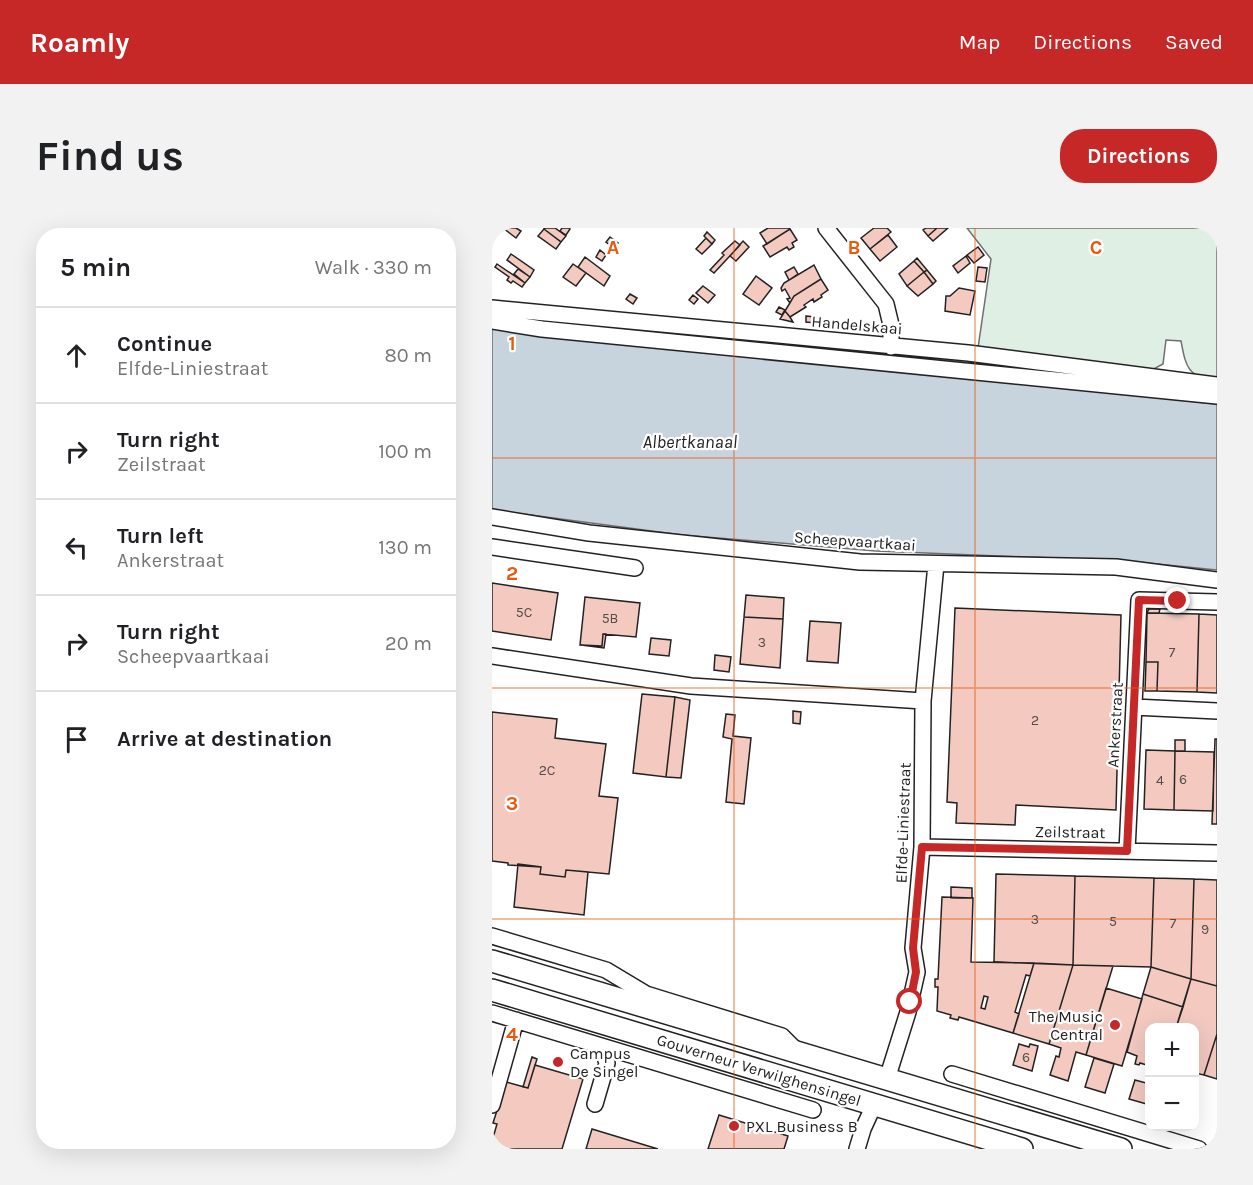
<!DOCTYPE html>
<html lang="en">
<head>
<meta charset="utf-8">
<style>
  :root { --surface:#fff; --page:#f2f2f2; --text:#202124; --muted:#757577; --line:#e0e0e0; --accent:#c62828 }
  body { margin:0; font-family:Karla,sans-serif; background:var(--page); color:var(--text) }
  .controls { position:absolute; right:18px; bottom:18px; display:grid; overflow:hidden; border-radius:12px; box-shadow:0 6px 24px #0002 }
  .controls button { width:54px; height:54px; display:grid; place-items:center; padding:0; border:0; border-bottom:2px solid var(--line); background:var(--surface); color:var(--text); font:30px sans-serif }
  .stop { position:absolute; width:18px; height:18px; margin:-14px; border:4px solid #c62828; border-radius:50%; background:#fff }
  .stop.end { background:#c62828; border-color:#fff; box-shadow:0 2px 6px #0008 }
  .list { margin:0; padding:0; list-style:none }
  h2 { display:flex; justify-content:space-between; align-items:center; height:78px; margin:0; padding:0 24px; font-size:26px }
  h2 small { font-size:20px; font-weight:400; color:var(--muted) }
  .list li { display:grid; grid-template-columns:39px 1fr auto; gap:18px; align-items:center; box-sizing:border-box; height:96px; padding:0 24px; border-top:2px solid var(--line) }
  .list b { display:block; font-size:22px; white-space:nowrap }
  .list p { margin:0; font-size:20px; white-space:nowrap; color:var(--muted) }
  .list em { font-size:20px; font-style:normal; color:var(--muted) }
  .icon { flex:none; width:33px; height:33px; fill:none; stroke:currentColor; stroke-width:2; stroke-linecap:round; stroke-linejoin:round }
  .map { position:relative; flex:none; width:725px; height:921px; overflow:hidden; border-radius:24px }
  header { display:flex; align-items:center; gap:36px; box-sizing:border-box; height:84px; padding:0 30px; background:var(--accent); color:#fff }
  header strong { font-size:28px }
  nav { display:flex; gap:33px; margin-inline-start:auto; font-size:21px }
  .intro { display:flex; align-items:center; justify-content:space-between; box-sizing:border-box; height:144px; padding:0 36px }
  h1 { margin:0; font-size:42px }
  .button { padding:15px 27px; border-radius:24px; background:var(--accent); color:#fff; font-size:21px; font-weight:700 }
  main { display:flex; gap:36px; padding:0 36px }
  aside { flex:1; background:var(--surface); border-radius:24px; box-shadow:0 6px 24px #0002 }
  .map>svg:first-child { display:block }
</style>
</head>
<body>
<header>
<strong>Roamly</strong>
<nav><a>Map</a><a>Directions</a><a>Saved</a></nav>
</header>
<div class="intro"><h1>Find us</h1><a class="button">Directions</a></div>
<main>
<aside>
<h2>5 min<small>Walk · 330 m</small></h2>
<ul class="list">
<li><svg class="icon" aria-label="ahead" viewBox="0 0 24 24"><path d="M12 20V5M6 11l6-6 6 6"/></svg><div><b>Continue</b><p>Elfde-Liniestraat</p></div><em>80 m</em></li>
<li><svg class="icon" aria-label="right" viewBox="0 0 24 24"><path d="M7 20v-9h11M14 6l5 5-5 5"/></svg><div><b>Turn right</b><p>Zeilstraat</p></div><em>100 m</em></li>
<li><svg class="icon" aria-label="left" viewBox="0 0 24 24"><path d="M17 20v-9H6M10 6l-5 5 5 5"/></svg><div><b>Turn left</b><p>Ankerstraat</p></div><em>130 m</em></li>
<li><svg class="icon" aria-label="right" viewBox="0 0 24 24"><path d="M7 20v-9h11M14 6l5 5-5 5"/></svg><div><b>Turn right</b><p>Scheepvaartkaai</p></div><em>20 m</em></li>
<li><svg class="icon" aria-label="arrive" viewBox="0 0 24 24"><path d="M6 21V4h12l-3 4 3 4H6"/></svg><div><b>Arrive at destination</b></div></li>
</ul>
</aside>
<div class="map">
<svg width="725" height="921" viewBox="0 0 725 921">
  <rect width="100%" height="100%" fill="#fff"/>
  <path fill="#e0efe3" stroke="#6f6f6f" stroke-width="1.5" d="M475 0H725V152C695 149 694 139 689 113L674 112 671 136 658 143 486 120 499 31Z"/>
  <path fill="#c7d3dd" stroke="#6f6f6f" stroke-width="1.5" d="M0 99 725 176V342L635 333 384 323 190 307 0 282Z"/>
  <path fill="#f3c9c0" stroke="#222" stroke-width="1.5" fill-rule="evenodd" d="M11 0H24L29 3 24 10Z
    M53 0H63L74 8 69 14 52 1Z
    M70 0H77L78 1 74 7 68 3Z
    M276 0H297L298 1 275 16 268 5Z
    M382 0H395L399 4 378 21 369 10Z
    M434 0H445L436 8 431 2Z
    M445 0H456L441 13 436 8Z
    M52 1 69 14 64 21 46 8Z
    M298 1 305 12 300 15 302 19 297 22 295 19 278 29 271 18Z
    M215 4 223 12 220 16 212 8Z
    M396 7 405 19 388 33 378 21Z
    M118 9 126 15 122 20 114 14Z
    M214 10 220 16 210 26 204 21Z
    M243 13 248 17 222 45 218 42 232 27 230 25Z
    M251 13 257 19 244 33 238 28Z
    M486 19 492 27 482 35 475 27Z
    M108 22 114 27 110 33 104 29Z
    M19 26 42 42 38 49 15 32Z
    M474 28 478 35 466 45 461 38Z
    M93 29 118 48 112 58 86 39Z
    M425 30 435 42 432 44 422 33Z
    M422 33 432 44 415 58 407 46Z
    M5 36 33 55 30 59 21 53 19 55 15 52 17 49 3 39Z
    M81 36 94 45 84 58 71 49Z
    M322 37 329 51 302 68 298 75 295 71 298 70 293 61 290 63 289 60 292 55Z
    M302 39 306 46 297 52 293 44Z
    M486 39 495 40 493 54 484 53Z
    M26 41 38 49 33 55 22 46Z
    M435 42 444 53 441 56 432 44Z
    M432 44 441 56 426 68 415 58Z
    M264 48 280 60 267 77 251 66Z
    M329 51 336 62 329 67 330 69 322 74 321 71 312 77 314 79 298 89 293 83 302 68Z
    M211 58 223 67 216 75 204 65Z
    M467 60 483 63 478 87 453 83 454 68H458Z
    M138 66 145 70 141 76 134 71Z
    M201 67 206 71 202 76 197 72Z
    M287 79 293 82 290 87 284 84Z
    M293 83 298 89 301 94 288 91Z
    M314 88 323 89V95L314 94Z
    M0 355 66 365 59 412 0 403Z
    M254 367 292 370 291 391 252 389Z
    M93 369 148 375 144 409 111 406 110 418 88 417Z
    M463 380 629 387 624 582 524 577 523 597 464 595 465 575 455 574Z
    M657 381H668L667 385H655Z
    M655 385 707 386 705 464 665 463 666 434H654Z
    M707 386 725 387V465L705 464Z
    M252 389 291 391 288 440 248 436Z
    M318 393 349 395 346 435 315 433Z
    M111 406H114L112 420 89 417 110 418Z
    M159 410 179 412 177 428 157 426Z
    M223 427 239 429 237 444 222 442Z
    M654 434H666L665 463H653Z
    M150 466 183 469 174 549 141 545Z
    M183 469 198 472 189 550 174 549Z
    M301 483 309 484 308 496 301 495Z
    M0 484 65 491 63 510 114 516 107 568 126 570 117 646 74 642 73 649 48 646 49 639 16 637V635L0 633Z
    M234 486 243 487 241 508 259 510 252 576 234 574 240 511 231 509Z
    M723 511H725V596H720Z
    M683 512H693V523H683Z
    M654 522 683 523 682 582 652 581Z
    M683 523 722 524 721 583 682 582Z
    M26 636 49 639 48 646 73 649 74 642 96 644 92 687 22 679Z
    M504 646 583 648 581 737 502 734Z
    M583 648 662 650 659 739 581 737Z
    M662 650 702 651 699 751 659 739Z
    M702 651 725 652V758L699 751Z
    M459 659 480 660V670H459Z
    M450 669 481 670 479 734 542 735 538 748 534 747 523 784 527 786 521 805 467 789 466 792 458 790 459 787 445 783 446 759H443V751H446ZM492 768 496 769 493 781 489 780Z
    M542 735 581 737 557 816 521 805Z
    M581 737 621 738 594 827 584 824 576 853 558 847 564 828 567 829 569 820 557 816Z
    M659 739 699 751 691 779 651 766Z
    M699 751 725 758V806L712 847 702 845V800H684Z
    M614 760 650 771 630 838 594 827Z
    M651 766 691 779 684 800H658V838L648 835 647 837 643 836 645 828 635 824Z
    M725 806V851L712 847Z
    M527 816 537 819 538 816 546 818 540 843 521 837Z
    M40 829 45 831 36 860 31 859Z
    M602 830 622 836 613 865 593 859Z
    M43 837 91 851 70 921H0V913L5 896 1 895 14 854 36 860Z
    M643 852 658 856V877L637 871Z
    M227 887 296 908 292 921H216Z
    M100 901 166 921H94Z"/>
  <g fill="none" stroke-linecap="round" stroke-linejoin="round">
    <g stroke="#222" stroke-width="18">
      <path id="minor" d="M334 0 394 76 399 97V119
        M0 80 476 125 725 157
        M0 93 50 101 725 168
        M0 289 97 305 368 334 624 339 725 352
        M0 319 143 340
        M0 428 199 458 431 473
        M642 479 725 483
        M430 619 725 625
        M635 623 647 372 725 374
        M0 708 114 742 154 766 290 808 305 823
        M0 785 321 882
        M460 846 707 921
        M395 851 416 784 425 744 421 720 430 619 431 473 444 336
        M103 876 115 835 109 818
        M0 877 24 792
        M365 921 371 901 382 877"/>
    </g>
    <g stroke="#222" stroke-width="24">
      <path id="highway" d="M0 733 629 921
        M0 762 530 921"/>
    </g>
    <use href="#minor" stroke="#fff" stroke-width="15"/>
    <use href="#highway" stroke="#fff" stroke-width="21"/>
  </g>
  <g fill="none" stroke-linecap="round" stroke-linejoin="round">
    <path stroke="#c62828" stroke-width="8" d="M418 774 424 744 421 720 430 619 635 623 647 372 686 373"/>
  </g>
  <path fill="none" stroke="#e8590c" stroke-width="1.5" stroke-opacity="0.55" d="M242 0V921M483 0V921M0 230H725M0 460H725M0 691H725"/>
  <g fill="#c62828" stroke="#fff" stroke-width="2">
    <circle cx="623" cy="797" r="6"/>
    <circle cx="66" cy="834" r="6"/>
    <circle cx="242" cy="898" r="6"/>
  </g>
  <g text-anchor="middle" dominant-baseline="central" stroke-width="4.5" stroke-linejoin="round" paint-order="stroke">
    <g font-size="14" fill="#564c4a">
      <text x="32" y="384">5C</text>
      <text x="118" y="390">5B</text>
      <text x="270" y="414">3</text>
      <text x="680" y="424">7</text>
      <text x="543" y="492">2</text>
      <text x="55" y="542">2C</text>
      <text x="691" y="551">6</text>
      <text x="668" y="552">4</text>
      <text x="543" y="691">3</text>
      <text x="621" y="693">5</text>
      <text x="681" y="695">7</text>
      <text x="713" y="701">9</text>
      <text x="534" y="829">6</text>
    </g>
    <g font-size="16" fill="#222" stroke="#fff">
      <text transform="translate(365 97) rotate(5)">Handelskaai</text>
      <text transform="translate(363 313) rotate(4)">Scheepvaartkaai</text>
      <text transform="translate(623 497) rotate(-87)">Ankerstraat</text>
      <text transform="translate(411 595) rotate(-88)">Elfde-Liniestraat</text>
      <text transform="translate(578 604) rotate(1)">Zeilstraat</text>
      <text transform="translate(267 842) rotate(17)">Gouverneur Verwilghensingel</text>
    </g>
    <g font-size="16" fill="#222" stroke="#fff" text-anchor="start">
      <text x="611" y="788" text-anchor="end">The Music<tspan x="611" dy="18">Central</tspan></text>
      <text x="78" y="825">Campus<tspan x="78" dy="18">De Singel</tspan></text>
      <text x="254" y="898">PXL Business B</text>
    </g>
    <g font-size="18" font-style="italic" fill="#222" stroke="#fff">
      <text x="198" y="214">Albertkanaal</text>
    </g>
  </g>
  <g font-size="20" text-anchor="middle" font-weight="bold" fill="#e8590c" stroke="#fff" stroke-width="4.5" stroke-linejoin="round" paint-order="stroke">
    <text x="121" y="26">A</text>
    <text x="362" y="26">B</text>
    <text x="604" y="26">C</text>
    <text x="20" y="122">1</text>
    <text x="20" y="352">2</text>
    <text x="20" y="582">3</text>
    <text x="20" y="813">4</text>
  </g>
</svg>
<div class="controls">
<button>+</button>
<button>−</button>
</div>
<div class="stop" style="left:418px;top:774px"></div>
<div class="stop end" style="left:686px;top:373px"></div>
</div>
</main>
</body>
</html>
